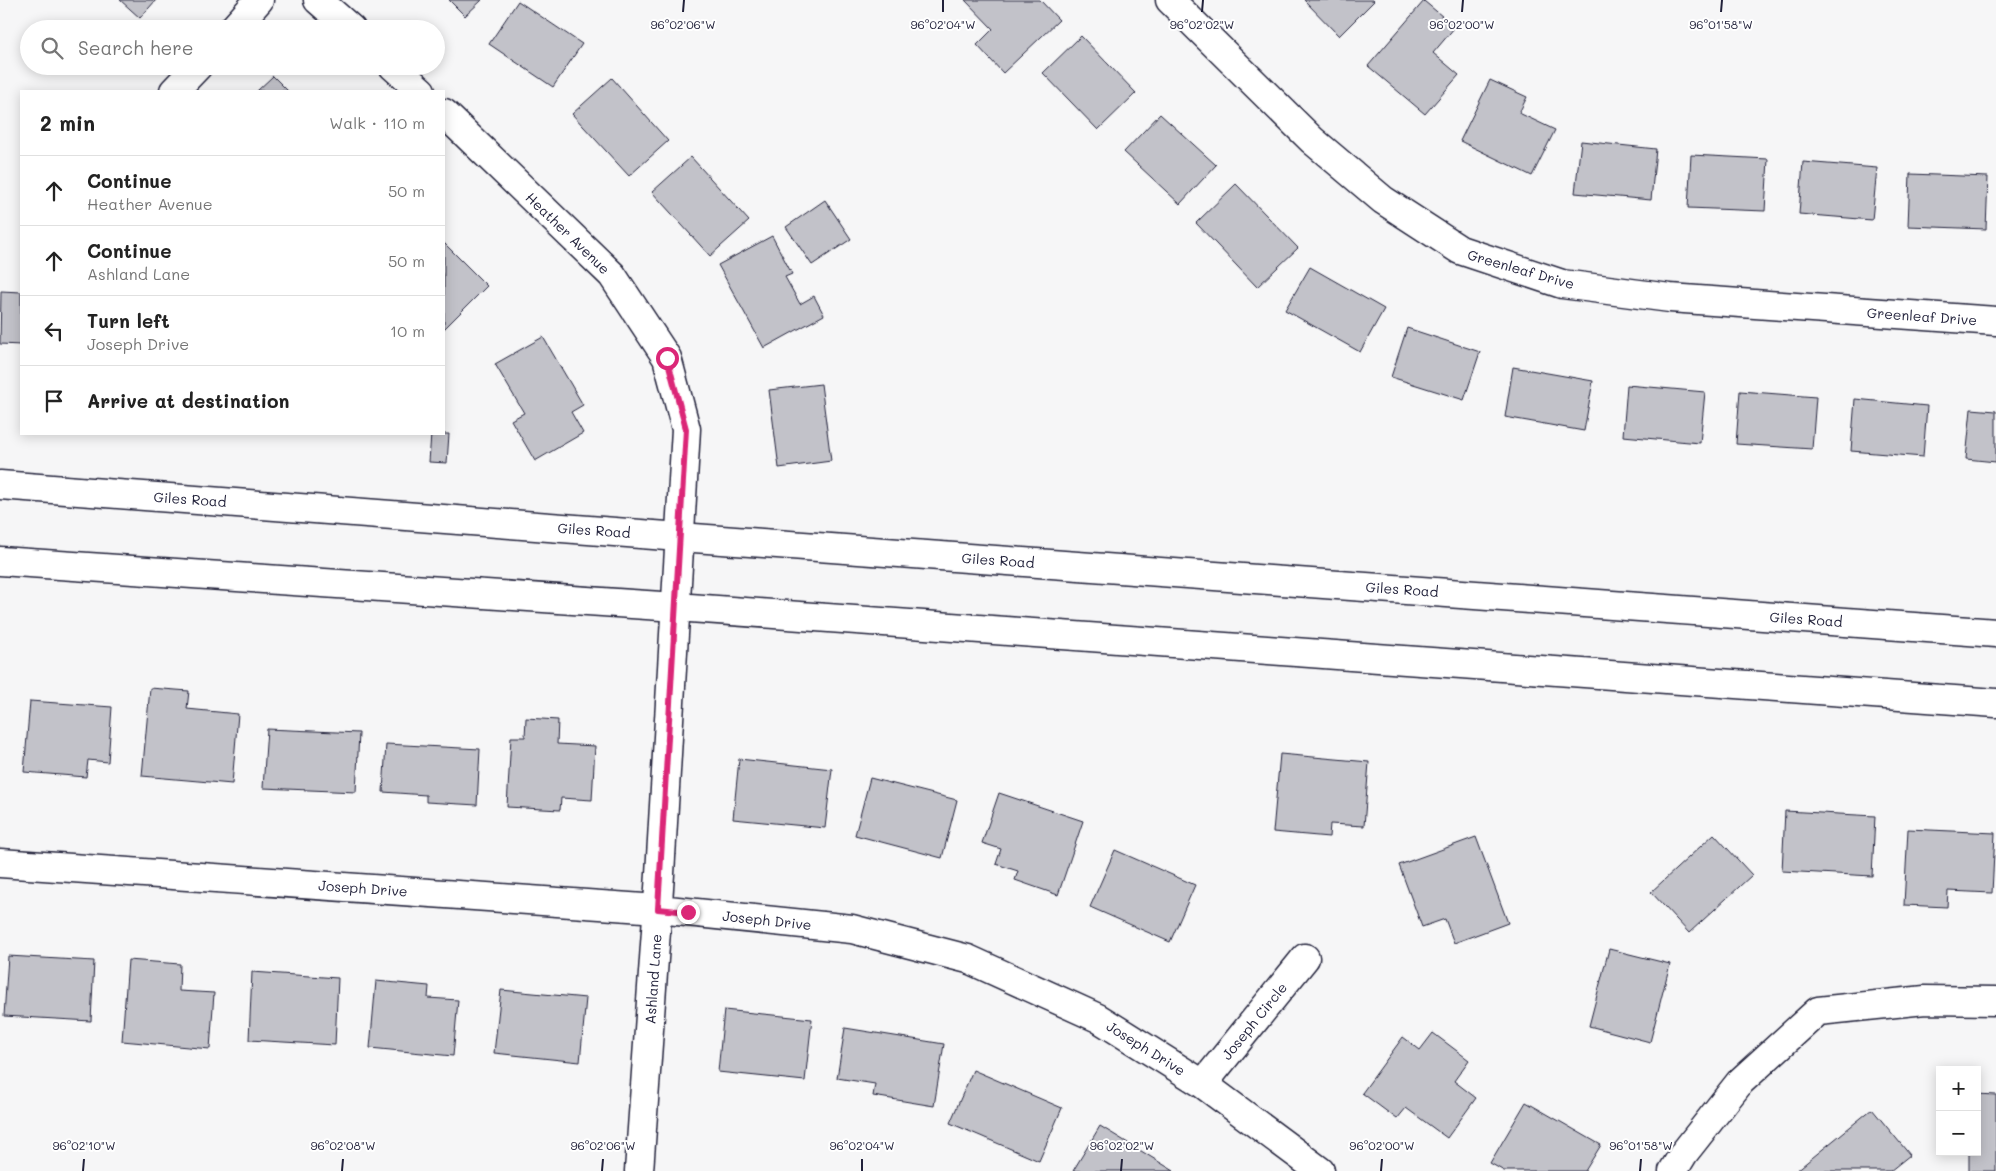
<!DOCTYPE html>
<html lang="en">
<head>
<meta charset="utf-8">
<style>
  :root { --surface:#fff; --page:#f2f2f2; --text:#222; --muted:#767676; --line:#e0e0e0 }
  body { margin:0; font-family:Mali,sans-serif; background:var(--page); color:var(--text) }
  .controls { position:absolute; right:15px; bottom:15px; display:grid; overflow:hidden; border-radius:0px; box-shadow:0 2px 12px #0003 }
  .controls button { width:45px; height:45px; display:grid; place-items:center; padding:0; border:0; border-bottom:1px solid var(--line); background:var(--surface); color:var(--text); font:25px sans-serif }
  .stop { position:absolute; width:15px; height:15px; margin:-11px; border:4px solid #db2777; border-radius:50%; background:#fff }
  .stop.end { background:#db2777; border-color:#fff; box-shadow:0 1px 5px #0008 }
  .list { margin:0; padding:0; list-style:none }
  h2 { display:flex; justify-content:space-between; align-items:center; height:65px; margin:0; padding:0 20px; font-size:21px }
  h2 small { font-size:16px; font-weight:400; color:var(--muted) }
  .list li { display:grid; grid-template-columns:32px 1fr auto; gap:15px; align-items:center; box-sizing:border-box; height:70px; padding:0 20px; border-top:1px solid var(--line) }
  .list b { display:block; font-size:19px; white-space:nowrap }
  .list p { margin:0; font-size:16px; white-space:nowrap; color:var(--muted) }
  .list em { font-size:16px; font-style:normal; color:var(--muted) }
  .icon { flex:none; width:28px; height:28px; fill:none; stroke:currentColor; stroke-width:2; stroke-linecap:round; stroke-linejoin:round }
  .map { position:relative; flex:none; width:1996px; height:1171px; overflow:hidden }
  .search { position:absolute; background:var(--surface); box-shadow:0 2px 12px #0003; left:20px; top:20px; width:425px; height:55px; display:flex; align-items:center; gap:12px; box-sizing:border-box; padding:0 18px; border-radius:28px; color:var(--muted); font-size:19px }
  .panel { position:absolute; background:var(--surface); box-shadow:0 2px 12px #0003; left:20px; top:90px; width:425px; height:345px; border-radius:0px }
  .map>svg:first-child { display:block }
</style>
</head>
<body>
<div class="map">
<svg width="1996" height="1171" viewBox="0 0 1996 1171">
  <rect width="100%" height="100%" fill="#f6f6f7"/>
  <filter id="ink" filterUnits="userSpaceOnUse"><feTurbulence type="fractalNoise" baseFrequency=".02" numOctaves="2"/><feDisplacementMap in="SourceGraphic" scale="10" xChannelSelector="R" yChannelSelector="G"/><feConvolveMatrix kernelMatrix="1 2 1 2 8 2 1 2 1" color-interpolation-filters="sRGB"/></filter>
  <g filter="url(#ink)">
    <path fill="#c2c2c9" stroke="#22223b" d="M120 0H156L140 18Z
      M449 0H482L465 16Z
      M965 0H1040L1059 20 1003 73 977 45 993 29Z
      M1304 0H1373L1374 1 1339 36Z
      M518 1 582 44 553 87 489 44Z
      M1424 1 1455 27 1433 53 1459 75 1425 114 1368 66Z
      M1081 36 1136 93 1098 130 1043 73Z
      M273 76 288 91H257Z
      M612 78 668 141 629 176 572 114Z
      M1490 80 1527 97 1519 113 1555 130 1532 176 1460 141Z
      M1160 114 1216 165 1180 204 1124 152Z
      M1581 141 1656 149 1651 200 1575 193Z
      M1691 155 1768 159 1765 211 1688 208Z
      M691 157 749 221 710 256 652 192Z
      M1803 162 1877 168 1872 220 1799 214Z
      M1910 174 1988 177 1986 229 1908 226Z
      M1236 184 1298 248 1257 287 1196 223Z
      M825 200 851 239 812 265 786 227Z
      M772 236 792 274 785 277 800 304 814 296 824 315 764 348 718 265Z
      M444 243 487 286 444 329Z
      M1310 267 1384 309 1360 352 1285 310Z
      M1 291 21 292V345L0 344Z
      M1407 328 1480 352 1464 400 1391 377Z
      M543 337 583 405 571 412 583 433 535 461 511 420 524 413 495 364Z
      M1513 367 1593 381 1584 431 1505 417Z
      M821 384 831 461 779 468 769 390Z
      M1627 385 1705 392 1700 443 1623 436Z
      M1740 391 1816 397 1812 449 1736 444Z
      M1855 399 1927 406 1923 457 1851 451Z
      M1971 409 1996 411V462L1966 459Z
      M431 434H449L447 463 429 462Z
      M150 688 189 691 187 709 238 714 232 784 142 776Z
      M30 701 112 707 108 762 88 760 86 777 24 772Z
      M526 718 558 720 557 744 595 746 592 800 561 798 560 810 507 807 511 737H525Z
      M267 729 359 733 356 792 263 788Z
      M386 744 480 749 477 805 426 802V795L383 792Z
      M1280 754 1369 762 1364 826 1330 824 1329 837 1273 832Z
      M739 759 832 769 825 828 733 819Z
      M870 778 957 800 942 858 855 835Z
      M999 793 1083 821 1058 895 1015 880 1018 871 996 864 1001 849 982 843Z
      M1785 811 1875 816 1872 876 1782 871Z
      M1908 829 1995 833 1992 893 1948 891 1947 907 1904 905Z
      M1714 834 1752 875 1689 933 1651 892Z
      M1476 837 1508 923 1454 943 1445 919 1422 927 1399 865Z
      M1115 850 1195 885 1170 942 1090 907Z
      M1609 949 1670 964 1650 1042 1589 1026Z
      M8 956 94 961 91 1021 4 1016Z
      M128 960 180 964 179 991 214 993 210 1049 122 1041Z
      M252 972 338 978 335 1045 249 1040Z
      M376 981 429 986 428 998 458 1000 453 1056 370 1048Z
      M501 990 586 998 580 1062 494 1053Z
      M724 1010 812 1019 805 1081 718 1072Z
      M845 1028 944 1044 934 1106 873 1096 875 1084 837 1078Z
      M1433 1033 1469 1060 1454 1081 1476 1098 1447 1138 1406 1108 1397 1119 1362 1093 1403 1037 1420 1050Z
      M973 1070 1062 1108 1039 1161 950 1123Z
      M1977 1094 1996 1095V1171H1969V1152H1977Z
      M1526 1102 1601 1145 1585 1171H1504L1490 1163Z
      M1872 1109 1910 1155 1890 1171H1796Z
      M1100 1126 1174 1171H1073Z"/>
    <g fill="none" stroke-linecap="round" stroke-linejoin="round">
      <g stroke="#22223b" stroke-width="31">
        <path id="minor" d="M318 0 351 29
          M1170 0 1312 140 1383 200 1460 250 1562 284 1670 298 1996 321
          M233 29 259 0
          M393 66 421 91
          M174 91 198 66
          M444 113 612 275 667 358 686 429 660 874 639 1171
          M0 863 658 909 852 929 968 959 1098 1018 1203 1084 1320 1171
          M1203 1084 1305 958
          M1673 1171 1684 1153 1740 1082 1818 1011 1925 1000 1996 1001"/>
      </g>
      <g stroke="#22223b" stroke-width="31">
        <path id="major" d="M0 485 680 537 1996 633
          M0 561 676 607 1996 703"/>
      </g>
      <use href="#minor" stroke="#fff" stroke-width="28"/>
      <use href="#major" stroke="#fff" stroke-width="28"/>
    </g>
  </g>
  <g fill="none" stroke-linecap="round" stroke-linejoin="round" filter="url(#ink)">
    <path stroke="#db2777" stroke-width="6" d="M667 358 686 429 658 909 688 912"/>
  </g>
  <path fill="none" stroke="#22223b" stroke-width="2" d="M683 12 684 0M943 12V0M1202 12 1203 0M1462 12 1463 0M1721 12 1722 0M83 1171 84 1159M342 1171 343 1159M602 1171 603 1159M862 1171V1159M1121 1171 1122 1159M1381 1171 1382 1159M1640 1171 1641 1159"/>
  <g text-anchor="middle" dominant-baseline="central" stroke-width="4" stroke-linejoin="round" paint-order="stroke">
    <g font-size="14" fill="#22223b" stroke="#fff">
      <text transform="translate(568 233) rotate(44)">Heather Avenue</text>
      <text transform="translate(1521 269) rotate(16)">Greenleaf Drive</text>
      <text transform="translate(1922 316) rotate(4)">Greenleaf Drive</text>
      <text transform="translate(190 499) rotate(4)">Giles Road</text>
      <text transform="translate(594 530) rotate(4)">Giles Road</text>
      <text transform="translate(998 560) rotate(4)">Giles Road</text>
      <text transform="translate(1402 589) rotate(4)">Giles Road</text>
      <text transform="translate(1806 619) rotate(4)">Giles Road</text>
      <text transform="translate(363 888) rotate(4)">Joseph Drive</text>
      <text transform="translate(767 920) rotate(6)">Joseph Drive</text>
      <text transform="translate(653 979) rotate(-86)">Ashland Lane</text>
      <text transform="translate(1254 1021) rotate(-51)">Joseph Circle</text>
      <text transform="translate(1146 1048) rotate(32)">Joseph Drive</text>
    </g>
  </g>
  <g font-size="12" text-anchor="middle" fill="#22223b" stroke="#fff" stroke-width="4" stroke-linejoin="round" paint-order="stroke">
    <text x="683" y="29">96°02'06"W</text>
    <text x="943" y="29">96°02'04"W</text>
    <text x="1202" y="29">96°02'02"W</text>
    <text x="1462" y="29">96°02'00"W</text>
    <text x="1721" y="29">96°01'58"W</text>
    <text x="84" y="1150">96°02'10"W</text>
    <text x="343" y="1150">96°02'08"W</text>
    <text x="603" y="1150">96°02'06"W</text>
    <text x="862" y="1150">96°02'04"W</text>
    <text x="1122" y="1150">96°02'02"W</text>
    <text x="1382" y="1150">96°02'00"W</text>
    <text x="1641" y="1150">96°01'58"W</text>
  </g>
</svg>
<div class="controls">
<button>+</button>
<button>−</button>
</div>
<div class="stop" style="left:667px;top:358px"></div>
<div class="stop end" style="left:688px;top:912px"></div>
<div class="search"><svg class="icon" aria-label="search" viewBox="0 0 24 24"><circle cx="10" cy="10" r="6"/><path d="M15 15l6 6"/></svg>Search here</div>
<section class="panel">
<h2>2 min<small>Walk · 110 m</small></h2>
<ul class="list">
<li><svg class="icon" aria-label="ahead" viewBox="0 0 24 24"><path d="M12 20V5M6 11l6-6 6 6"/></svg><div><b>Continue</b><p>Heather Avenue</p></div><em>50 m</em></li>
<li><svg class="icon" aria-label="ahead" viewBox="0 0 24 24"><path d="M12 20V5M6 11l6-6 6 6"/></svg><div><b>Continue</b><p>Ashland Lane</p></div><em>50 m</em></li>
<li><svg class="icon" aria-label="left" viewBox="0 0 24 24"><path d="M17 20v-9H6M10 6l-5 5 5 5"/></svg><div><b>Turn left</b><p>Joseph Drive</p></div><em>10 m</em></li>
<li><svg class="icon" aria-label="arrive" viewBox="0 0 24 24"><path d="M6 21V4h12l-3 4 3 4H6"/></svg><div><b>Arrive at destination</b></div></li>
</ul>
</section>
</div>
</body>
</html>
